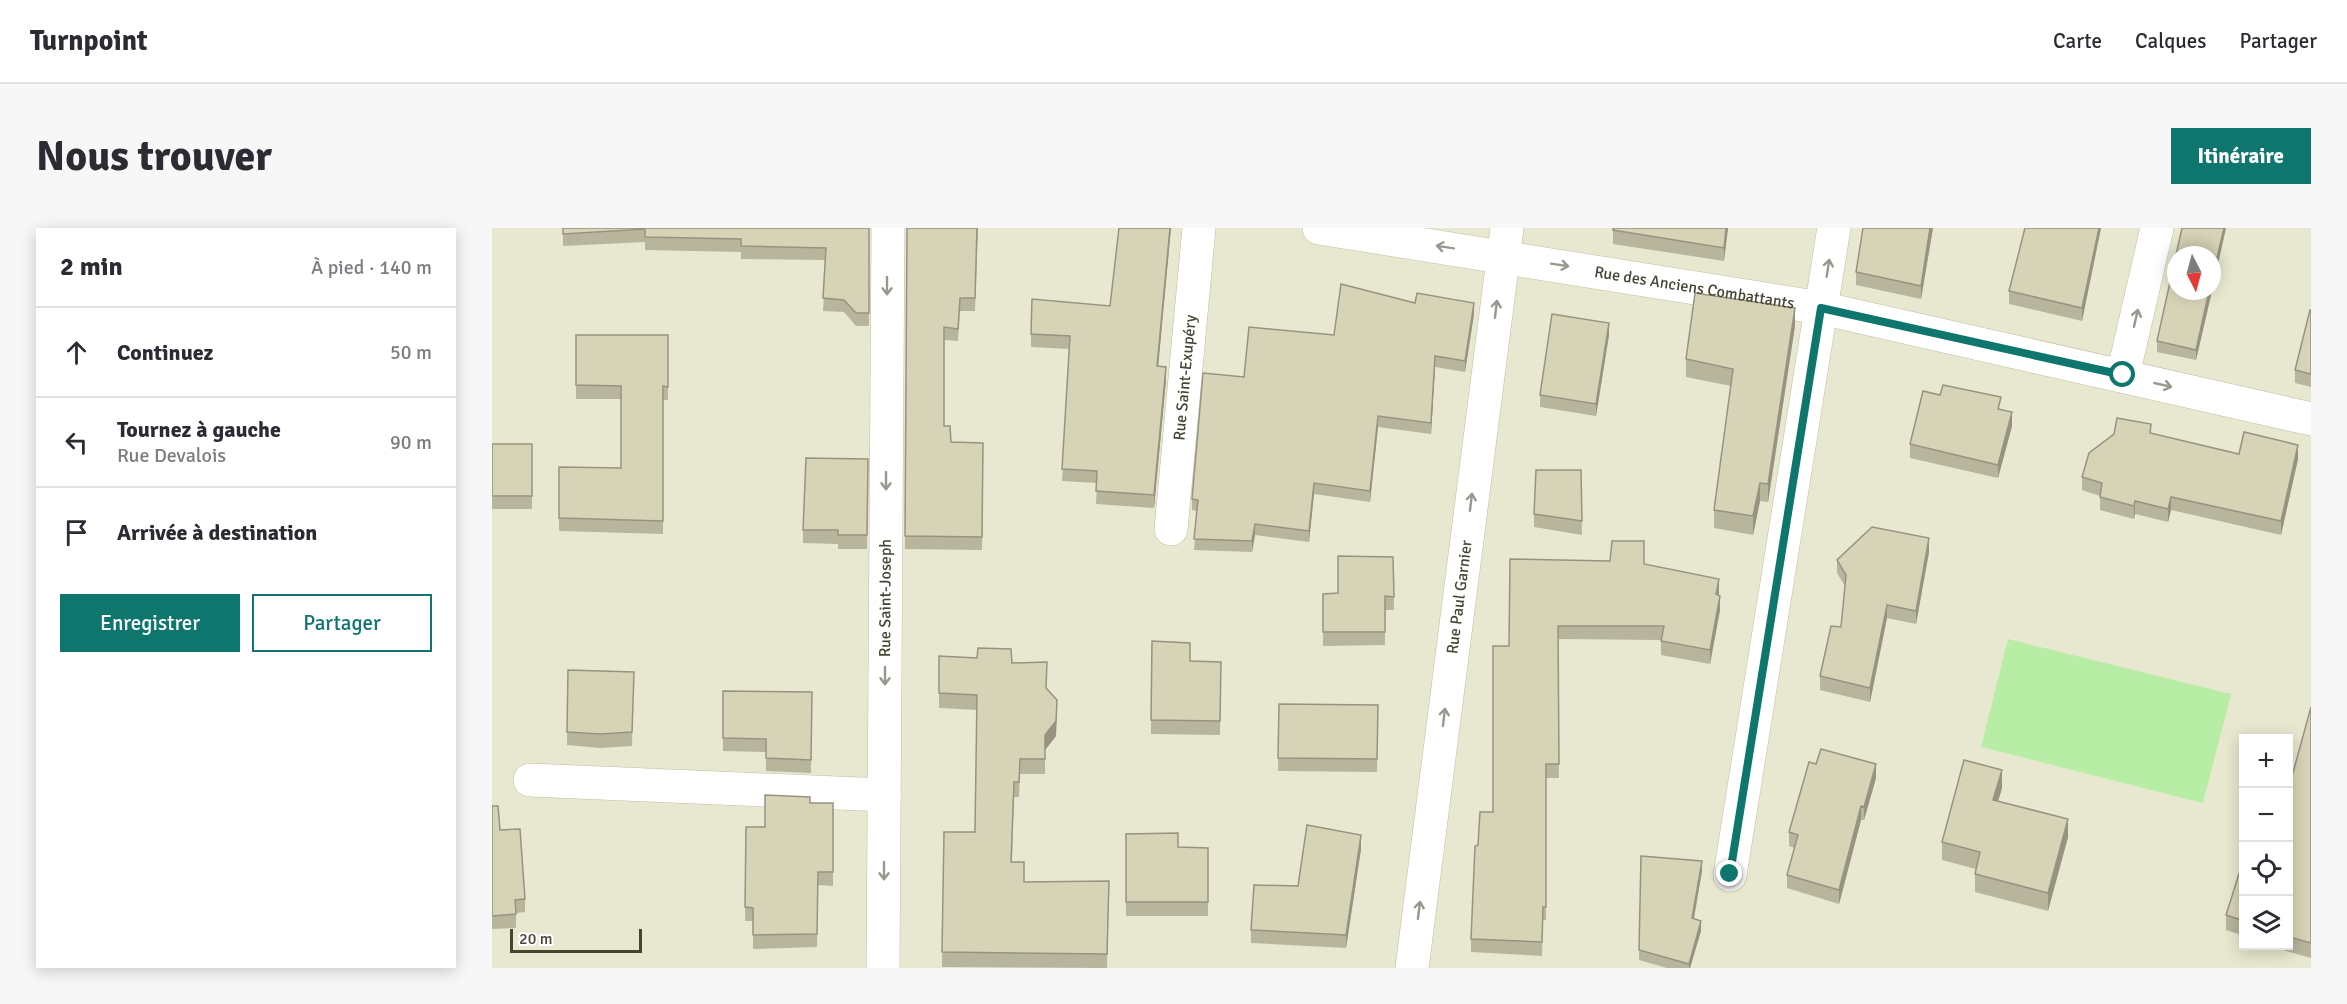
<!DOCTYPE html>
<html lang="fr">
<head>
<meta charset="utf-8">
<style>
  :root { --surface:#fff; --page:#f7f7f7; --text:#2b2b33; --muted:#7c7c81; --line:#e1e1e2; --accent:#0f766e }
  body { margin:0; font-family:Signika,sans-serif; background:var(--page); color:var(--text) }
  .controls { position:absolute; right:18px; bottom:18px; display:grid; overflow:hidden; border-radius:0px; box-shadow:0 3px 15px #0003 }
  .controls button { width:54px; height:54px; display:grid; place-items:center; padding:0; border:0; border-bottom:2px solid var(--line); background:var(--surface); color:var(--text); font:30px sans-serif }
  .compass { position:absolute; left:1675px; top:18px; width:54px; height:54px; border-radius:50%; background:var(--surface); box-shadow:0 3px 15px #0003; rotate:174deg }
  .scale { position:absolute; left:18px; bottom:15px; width:132px; box-sizing:border-box; padding-left:6px; border:3px solid #464432; border-top:0; font-size:16px; line-height:21px; white-space:nowrap; color:#464432; -webkit-text-stroke:4px #fff; paint-order:stroke }
  .stop { position:absolute; width:18px; height:18px; margin:-14px; border:4px solid #0f766e; border-radius:50%; background:#fff }
  .stop.end { background:#0f766e; border-color:#fff; box-shadow:0 2px 6px #0008 }
  .list { margin:0; padding:0; list-style:none }
  h2 { display:flex; justify-content:space-between; align-items:center; height:78px; margin:0; padding:0 24px; font-size:26px }
  h2 small { font-size:20px; font-weight:400; color:var(--muted) }
  .list li { display:grid; grid-template-columns:39px 1fr auto; gap:18px; align-items:center; box-sizing:border-box; height:90px; padding:0 24px; border-top:2px solid var(--line) }
  .list b { display:block; font-size:22px; white-space:nowrap }
  .list p { margin:0; font-size:20px; white-space:nowrap; color:var(--muted) }
  .list em { font-size:20px; font-style:normal; color:var(--muted) }
  .actions { display:flex; gap:12px; padding:18px 24px }
  .actions a { flex:1; padding:14px 0; border:2px solid var(--accent); border-radius:0px; text-align:center; font-size:21px; color:var(--accent) }
  .actions .main { background:var(--accent); color:#fff }
  .icon { flex:none; width:33px; height:33px; fill:none; stroke:currentColor; stroke-width:2; stroke-linecap:round; stroke-linejoin:round }
  .map { position:relative; flex:none; width:1819px; height:740px; overflow:hidden; border-radius:0px }
  header { display:flex; align-items:center; gap:36px; box-sizing:border-box; height:84px; padding:0 30px; background:var(--surface); border-bottom:2px solid var(--line) }
  header strong { font-size:28px }
  nav { display:flex; gap:33px; margin-inline-start:auto; font-size:21px }
  .intro { display:flex; align-items:center; justify-content:space-between; box-sizing:border-box; height:144px; padding:0 36px }
  h1 { margin:0; font-size:42px }
  .button { padding:15px 27px; border-radius:0px; background:var(--accent); color:#fff; font-size:21px; font-weight:700 }
  main { display:flex; gap:36px; padding:0 36px }
  aside { flex:1; background:var(--surface); border-radius:0px; box-shadow:0 3px 15px #0003 }
  .map>svg:first-child { display:block }
</style>
</head>
<body>
<header>
<strong>Turnpoint</strong>
<nav><a>Carte</a><a>Calques</a><a>Partager</a></nav>
</header>
<div class="intro"><h1>Nous trouver</h1><a class="button">Itinéraire</a></div>
<main>
<aside>
<h2>2 min<small>À pied · 140 m</small></h2>
<ul class="list">
<li><svg class="icon" aria-label="ahead" viewBox="0 0 24 24"><path d="M12 20V5M6 11l6-6 6 6"/></svg><div><b>Continuez</b></div><em>50 m</em></li>
<li><svg class="icon" aria-label="left" viewBox="0 0 24 24"><path d="M17 20v-9H6M10 6l-5 5 5 5"/></svg><div><b>Tournez à gauche</b><p>Rue Devalois</p></div><em>90 m</em></li>
<li><svg class="icon" aria-label="arrive" viewBox="0 0 24 24"><path d="M6 21V4h12l-3 4 3 4H6"/></svg><div><b>Arrivée à destination</b></div></li>
</ul>
<div class="actions"><a class="main">Enregistrer</a><a>Partager</a></div>
</aside>
<div class="map">
<svg width="1819" height="740" viewBox="0 0 1819 740">
  <rect width="100%" height="100%" fill="#f3f3e2"/>
  <path fill="#e8e8d0" fill-rule="evenodd" d="M0 0H1819V740H0ZM1684 27H1720V63H1684ZM1752 511H1796V718H1752Z"/>
  <path fill="#b8eda6" d="M1516 411 1739 466 1711 575 1489 519Z"/>
  <g fill="none" stroke-linecap="round" stroke-linejoin="round">
    <g stroke="#c0bea4" stroke-width="34">
      <g id="minor">
        <path id="s1" d="M827 0 1329 80 1819 191"/>
        <path d="M1631 147 1665 0"/>
        <path id="s2" d="M679 301 707 0"/>
        <path d="M38 552 392 567"/>
        <path d="M1238 647 1342 0"/>
        <path id="s3" d="M391 740 396 0"/>
        <path id="s4" d="M920 740 1015 0"/>
      </g>
    </g>
    <use href="#minor" stroke="#fff" stroke-width="33"/>
  </g>
  <path fill="#b8b59d" d="M71 0H377V98H364L352 84 331 83 334 32 249 31V24L153 22V14L71 18Z
    M415 0H486L483 83H468L466 113 452 112V198L459 214 491 215 490 322 413 321Z
    M627 0H679L666 138 674 152 662 280 604 276 605 255 570 253 577 121 539 119V106L618 78Z
    M1236 0 1232 33 1121 16V2Z
    M1441 0 1429 71 1364 57V44Z
    M1609 0 1590 93 1517 76V63Z
    M1690 0H1734L1720 62V27V63L1704 132 1665 124V113Z
    M923 75 982 86 973 144 943 139 939 206 886 199 878 274 822 266 817 314 763 307 760 324 702 322 705 283 700 282V271L842 107Z
    M1819 82V159L1803 155V142Z
    M1303 98 1276 274 1268 273 1261 307 1222 300V282L1239 158 1194 149V131Z
    M84 107H176V172H171V306L67 303V239L129 240V171H84Z
    M1117 107 1104 188 1048 179V167Z
    M1509 181 1520 198 1506 250 1418 230V216Z
    M1659 205 1747 226 1806 231 1789 307 1679 282 1676 294 1643 286 1642 291 1608 282V268L1590 262V249Z
    M0 216H40V281H0Z
    M376 231 375 321H346V316L311 315V302Z
    M1089 242 1090 307 1042 299V286Z
    M1437 324 1424 396 1395 390 1378 474 1328 462V448L1349 399 1353 358 1345 345V332Z
    M901 329 902 382H893V417L831 418V366L846 365Z
    M1118 333 1152 336 1227 364V368L1228 382 1218 436 1169 427V412L1066 411 1067 550H1054V692H1051L1050 728 979 724V711L986 617 1001 584 1017 418Z
    M660 413 698 433 729 434 728 507 659 506Z
    M447 428 520 435 554 460 565 487 564 508 553 522V546H528L527 569H522L520 634 532 654 617 653 615 740 450 739 452 604H483L485 482 447 480Z
    M76 442 142 444 140 518 108 520 75 517Z
    M231 463 320 464 319 545 274 543V524L231 523Z
    M787 476 886 477 885 544 786 543Z
    M1819 479V730L1773 717H1797V559Z
    M1324 536 1384 550 1372 592H1369L1347 676 1295 660V647L1303 620 1297 618V604Z
    M1510 560 1506 573 1576 609 1556 683 1483 664V646L1484 641 1450 632V614Z
    M318 575H341V658L326 657 325 719 261 721V693H253L254 599H273Z
    M0 578 33 671V684L24 685V700L0 701Z
    M634 606 686 619 716 620V688H634Z
    M869 621 854 720 759 715V702L806 658Z
    M1149 628 1210 643 1202 691 1209 703 1198 740H1175L1147 732Z
    M1752 630V708L1734 702V687Z"/>
  <path fill="#969480" d="M678 0H679L665 151V138Z
    M1234 0H1236L1232 33V20Z
    M1438 0H1441L1429 71V58Z
    M1607 0H1609L1590 93V80Z
    M1732 0H1734L1720 62V51Z
    M1717 63H1720L1704 132V122Z
    M982 75V86L973 144V133Z
    M1303 80V98L1276 274V256Z
    M1117 95V107L1104 188V176Z
    M943 128V139L939 206V195Z
    M674 139V152L662 280V267Z
    M1520 184V198L1506 250V237Z
    M886 188V199L878 274V263Z
    M1806 217V231L1789 307V293Z
    M822 255V266L817 314V303Z
    M1268 255V273L1261 307V288Z
    M1679 269V282L1676 294V281Z
    M1643 273V286L1642 291V278Z
    M763 296V307L760 324V313Z
    M1437 310V324L1424 396V383Z
    M1227 351V364L1224 379V366Z
    M1228 368V382L1218 436V422Z
    M1395 377V390L1378 474V460Z
    M565 472 564 508 553 522V507Z
    M1384 536V550L1372 592V579Z
    M1510 542V560L1501 590V572Z
    M1369 578V592L1347 676V662Z
    M1576 591V609L1556 683V665Z
    M869 607V621L854 720V707Z
    M1210 633V643L1200 700V690Z
    M1209 693V703L1198 740H1197V736Z"/>
  <path fill="#d6d3b7" stroke="#969480" stroke-width="1.5" d="M71 0H377V85H364L352 72 331 70 334 20 249 18V11L153 9V1L71 6Z
    M415 0H485L483 70H468L466 101 452 99V198H458L459 214 491 215 490 309 413 308Z
    M627 0H678L665 138 674 139 662 267 604 263 605 243 570 241 578 108 539 106 540 71 618 78Z
    M1121 0H1234L1232 20 1121 2Z
    M1371 0H1438L1429 58 1364 44Z
    M1533 0H1607L1590 80 1517 63Z
    M1690 0H1732L1720 51V27H1684V63H1717L1704 122 1665 113Z
    M849 56 923 75 925 65 982 75 973 133 943 128 939 195 886 188 878 263 822 255 817 303 763 296 760 313 702 311 706 272 700 271 711 145 752 149 757 99 842 107Z
    M1203 65 1303 80 1276 256 1268 255 1261 288 1222 282 1241 141 1194 131Z
    M1818 82H1819V146L1803 142Z
    M1060 86 1117 95 1104 176 1048 167Z
    M84 107H176V159L171 158V293L67 290V239L129 240V158L84 157Z
    M1451 157 1509 169 1506 181 1520 184 1506 237 1418 216 1431 163 1448 167Z
    M1625 190 1659 196 1658 205 1747 226 1752 204 1806 217 1789 293 1679 269 1676 281 1643 273 1642 278 1608 269 1610 255 1590 249 1597 225 1622 206Z
    M0 216H40V268H0Z
    M314 230 376 231 375 307H346V302H311Z
    M1044 242H1089L1090 293 1042 286Z
    M1380 299 1437 310 1424 383 1395 377 1378 460 1328 448 1339 398 1349 399 1354 347 1345 332Z
    M1120 313H1152V336L1227 351 1224 366 1228 368 1218 422 1169 413 1172 398H1066L1067 536H1054V679H1051L1050 714 979 711 983 618 986 617 988 584H1001V418H1017L1018 331 1118 333Z
    M846 328 901 329 902 369 893 368V404H831V366L846 365Z
    M660 413 698 415V433L729 434 728 493 659 492Z
    M486 420 519 421 520 435 555 434 554 460 565 472 564 493 553 507V531H528L527 554H522L519 634H532V654L617 653 615 726 450 724 452 604H483L485 467 447 465V428L485 430Z
    M76 442 142 444 140 504 108 506 75 504Z
    M231 463 320 464 319 532 274 530V511L231 510Z
    M787 476 886 477 885 531 786 530Z
    M1819 479V715L1797 709V559Z
    M1329 521 1384 536 1372 579 1369 578 1347 662 1295 647 1306 607 1297 604 1317 534 1324 536Z
    M1472 532 1510 542 1501 572 1576 591 1556 665 1483 646 1488 624 1450 614Z
    M273 567 318 569V575H341V644H326L325 706 261 707V680L253 679 254 599H273Z
    M0 578H6L8 602 28 601 33 671 23 672 24 686 0 688Z
    M815 597 869 607 854 707 759 702 762 657 806 658Z
    M686 605V619L716 620V674H634V606Z
    M1149 628 1210 633 1200 690 1209 693 1197 736 1147 722Z
    M1752 630V693L1734 687Z"/>
  <defs><path id="oneway-shaft" d="M-6 0H5M1.5-3L5.5 0L1.5 3" fill="none" stroke-width="1.6" stroke-linecap="round" stroke-linejoin="round" transform="scale(1.5)"/></defs>
  <g stroke="#99988e">
    <use href="#oneway-shaft" transform="translate(953 19) rotate(-171)"/>
    <use href="#oneway-shaft" transform="translate(1068 37) rotate(9)"/>
    <use href="#oneway-shaft" transform="translate(1336 40) rotate(-81)"/>
    <use href="#oneway-shaft" transform="translate(395 58) rotate(90)"/>
    <use href="#oneway-shaft" transform="translate(1004 81) rotate(-83)"/>
    <use href="#oneway-shaft" transform="translate(1644 90) rotate(-77)"/>
    <use href="#oneway-shaft" transform="translate(1671 157) rotate(13)"/>
    <use href="#oneway-shaft" transform="translate(394 253) rotate(90)"/>
    <use href="#oneway-shaft" transform="translate(979 274) rotate(-83)"/>
    <use href="#oneway-shaft" transform="translate(393 448) rotate(90)"/>
    <use href="#oneway-shaft" transform="translate(952 489) rotate(-83)"/>
    <use href="#oneway-shaft" transform="translate(392 643) rotate(90)"/>
    <use href="#oneway-shaft" transform="translate(927 682) rotate(-83)"/>
  </g>
  <g fill="none" stroke-linecap="round" stroke-linejoin="round">
    <path stroke="#0f766e" stroke-width="8" d="M1238 646 1329 80 1631 147"/>
  </g>
  <g text-anchor="middle" dominant-baseline="central" stroke-width="4.5" stroke-linejoin="round" paint-order="stroke">
    <g font-size="16" fill="#464432" stroke="#fff">
      <text stroke="none"><textPath href="#s1" startOffset="380">Rue des Anciens Combattants</textPath></text>
      <text stroke="none"><textPath href="#s2" startOffset="152">Rue Saint-Exupéry</textPath></text>
      <text stroke="none"><textPath href="#s3" startOffset="370">Rue Saint-Joseph</textPath></text>
      <text stroke="none"><textPath href="#s4" startOffset="374">Rue Paul Garnier</textPath></text>
    </g>
  </g>
</svg>
<div class="controls">
<button>+</button>
<button>−</button>
<button><svg class="icon" aria-label="locate" viewBox="0 0 24 24"><circle cx="12" cy="12" r="6"/><path d="M12 2v4M12 18v4M2 12h4M18 12h4"/></svg></button>
<button><svg class="icon" aria-label="layers" viewBox="0 0 24 24"><path d="M12 4l9 5-9 5-9-5zM3 14l9 5 9-5"/></svg></button>
</div>
<svg class="compass" viewBox="-18 -18 36 36"><path d="M0-13l5 13h-10z" fill="#e53935"/><path d="M0 13l5-13h-10z" fill="#7c7c81"/></svg>
<div class="scale">20 m</div>
<div class="stop" style="left:1631px;top:147px"></div>
<div class="stop end" style="left:1238px;top:646px"></div>
</div>
</main>
</body>
</html>
